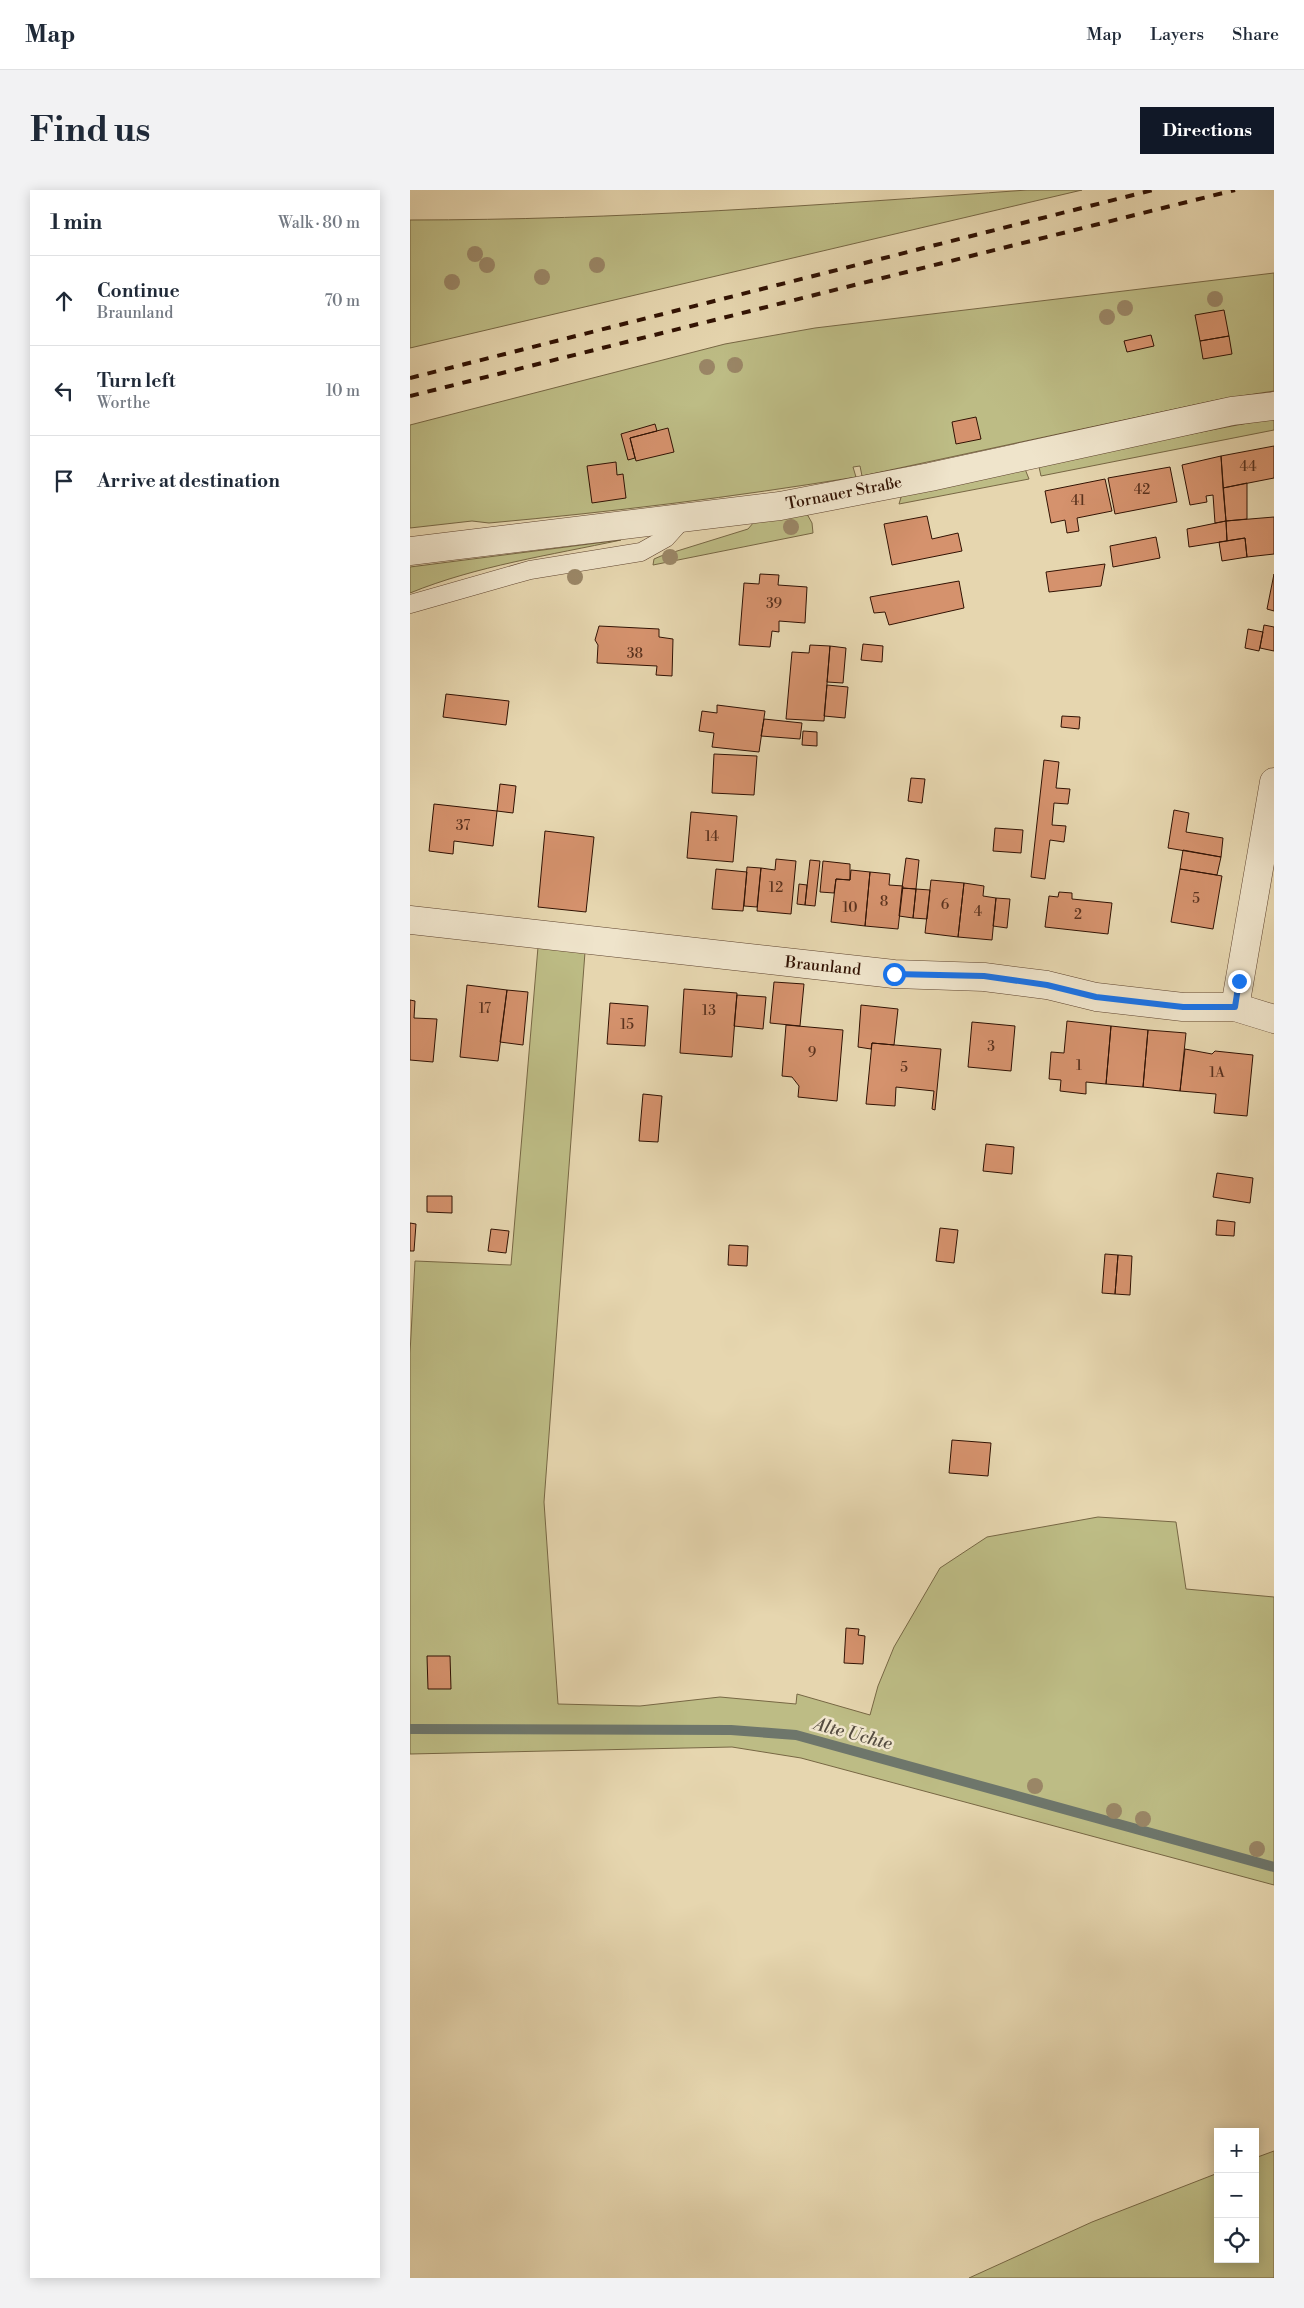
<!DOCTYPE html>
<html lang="en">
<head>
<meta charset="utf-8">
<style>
  :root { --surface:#fff; --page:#f2f2f3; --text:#1f2937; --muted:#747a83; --line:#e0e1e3; --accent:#111827 }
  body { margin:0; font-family:"Libre Bodoni",serif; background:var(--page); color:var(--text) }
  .controls { position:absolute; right:15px; bottom:15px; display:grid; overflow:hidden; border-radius:0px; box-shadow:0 2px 12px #0003 }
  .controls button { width:45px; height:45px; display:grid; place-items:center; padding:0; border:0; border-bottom:1px solid var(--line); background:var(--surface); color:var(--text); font:25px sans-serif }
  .stop { position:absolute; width:15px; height:15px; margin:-11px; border:4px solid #1a73e8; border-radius:50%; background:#fff }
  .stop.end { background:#1a73e8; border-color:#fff; box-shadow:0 1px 5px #0008 }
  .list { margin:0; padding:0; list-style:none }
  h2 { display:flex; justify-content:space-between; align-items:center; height:65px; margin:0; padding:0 20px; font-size:21px }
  h2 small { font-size:16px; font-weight:400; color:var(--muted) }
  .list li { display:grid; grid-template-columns:32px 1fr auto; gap:15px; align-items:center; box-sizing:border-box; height:90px; padding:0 20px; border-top:1px solid var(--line) }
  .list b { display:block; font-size:19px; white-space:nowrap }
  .list p { margin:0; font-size:16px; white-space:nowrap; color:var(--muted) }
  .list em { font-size:16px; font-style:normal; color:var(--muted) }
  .icon { flex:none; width:28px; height:28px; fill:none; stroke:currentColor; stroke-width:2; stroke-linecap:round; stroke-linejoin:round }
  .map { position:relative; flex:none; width:864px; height:2088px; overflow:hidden; border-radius:0px }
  header { display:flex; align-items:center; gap:30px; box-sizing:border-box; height:70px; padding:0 25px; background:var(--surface); border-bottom:1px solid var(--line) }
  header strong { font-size:24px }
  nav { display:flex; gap:28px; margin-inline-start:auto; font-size:18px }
  .intro { display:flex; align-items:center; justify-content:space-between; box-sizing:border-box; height:120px; padding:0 30px }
  h1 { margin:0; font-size:35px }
  .button { padding:12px 22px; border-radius:0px; background:var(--accent); color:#fff; font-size:18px; font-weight:700 }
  main { display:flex; gap:30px; padding:0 30px }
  aside { flex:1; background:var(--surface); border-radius:0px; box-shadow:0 2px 12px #0003 }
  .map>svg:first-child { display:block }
</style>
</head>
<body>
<header>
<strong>Map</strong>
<nav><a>Map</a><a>Layers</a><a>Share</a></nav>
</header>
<div class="intro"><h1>Find us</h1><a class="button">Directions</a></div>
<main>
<aside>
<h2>1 min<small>Walk · 80 m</small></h2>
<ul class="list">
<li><svg class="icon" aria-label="ahead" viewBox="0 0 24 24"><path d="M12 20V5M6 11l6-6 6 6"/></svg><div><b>Continue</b><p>Braunland</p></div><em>70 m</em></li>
<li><svg class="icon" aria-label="left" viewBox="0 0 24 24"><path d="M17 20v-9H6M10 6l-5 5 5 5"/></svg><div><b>Turn left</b><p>Worthe</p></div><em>10 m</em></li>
<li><svg class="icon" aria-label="arrive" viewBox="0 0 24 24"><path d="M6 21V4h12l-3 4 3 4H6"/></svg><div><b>Arrive at destination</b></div></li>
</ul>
</aside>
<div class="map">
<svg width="864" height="2088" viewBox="0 0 864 2088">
  <rect width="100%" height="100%" fill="#e6d6af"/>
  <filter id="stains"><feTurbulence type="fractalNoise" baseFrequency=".004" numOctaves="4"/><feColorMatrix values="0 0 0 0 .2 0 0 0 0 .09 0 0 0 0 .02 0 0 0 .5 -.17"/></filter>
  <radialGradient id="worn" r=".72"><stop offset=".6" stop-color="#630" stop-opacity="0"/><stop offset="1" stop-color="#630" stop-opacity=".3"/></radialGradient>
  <path fill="#bdbc85" stroke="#776744" d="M617 0H672L0 158V30C206 30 412 15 617 0Z
    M864 83V201L812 209 452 286 450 276 443 277 446 287C324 307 202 322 79 333L62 331 0 338V235L315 154 405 138Z
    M864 228V240L631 286 629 277 640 271Z
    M615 279 619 289 489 314 492 304Z
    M397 324 402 333 403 343 243 375 244 369 251 366 338 339 344 332Z
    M211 350C141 365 66 376 0 403V377Z
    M128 757 175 762 134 1312 148 1514 230 1516 310 1507 386 1514 387 1504 460 1525 468 1496 484 1457 530 1378 577 1347 688 1327 766 1332 776 1399 864 1407V1695L391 1568 322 1557 0 1564V1163L5 1071 101 1075Z
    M864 1961V2088H559L682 2032 808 1983V2069H845V1968Z"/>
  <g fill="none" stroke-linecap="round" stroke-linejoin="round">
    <path stroke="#6e766b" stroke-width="10" d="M0 1539 321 1540 386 1545 864 1677"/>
  </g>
  <path fill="#d5926d" stroke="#311203" d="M814 120 819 146 790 151 785 125Z
    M741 145 744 156 717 162 714 151Z
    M819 146 822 164 793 169 790 151Z
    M566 227 571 249 546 254 542 232Z
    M245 234 247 241 220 248 225 268 218 270 211 244Z
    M258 238 264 262 226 271 220 248Z
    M864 256V288L813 298 811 266Z
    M811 266 816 331 805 333 803 305 796 306 797 312 780 315 772 275Z
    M206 272 207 285 213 284 216 308 182 313 177 276Z
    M760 277 767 312 705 324 698 288Z
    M695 289 702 321 667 328 669 341 657 343 655 330 641 333 635 301Z
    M837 293V329L816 331 813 298Z
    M517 326 522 349 548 343 552 361 482 375 474 334Z
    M864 327V364L837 367 835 348 817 351 816 331Z
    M816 331 817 351 779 357 777 339Z
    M746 347 750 368 703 377 700 356Z
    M835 348 837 367 812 371 809 352Z
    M695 374 691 396 639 402 636 382Z
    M350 384 369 385 368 395 397 397 395 433 369 431V442L362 441 360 457 329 455 334 393 349 394Z
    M864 384V421L857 419Z
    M549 391 554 418 479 435 475 422 464 423 460 407Z
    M854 435 864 437V461L850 458Z
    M189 436 249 439V447L263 449 262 486 246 485 247 476 187 473 188 455 185 450Z
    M838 439 853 442 849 461 835 458Z
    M453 454 473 456 472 472 451 470Z
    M400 455 420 456 414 531 376 529 382 462 399 463Z
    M420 456 436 458 433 493 417 492Z
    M417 495 438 497 435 528 414 526Z
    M36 504 99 511 96 535 33 527Z
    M307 515 355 521 349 562 302 557 304 543 289 541 292 521 307 523Z
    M652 526 670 527 669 539 651 537Z
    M354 529 392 533 390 549 351 546Z
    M393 541 407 542V556L392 555Z
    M304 564 347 566 344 605 302 603Z
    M634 570 649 572 646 598 660 599 658 614 644 613 642 635 656 636 654 652 640 650 635 689 621 687Z
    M501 588 515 589 512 613 498 611Z
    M90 594 106 596 103 623 87 621Z
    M24 614 87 621 83 656 44 651 43 664 19 661Z
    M764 620 779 623 776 642 813 648 811 667 758 658Z
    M281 622 327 626 323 672 277 668Z
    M585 638 613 640 611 663 583 661Z
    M135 641 184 647 176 722 128 717Z
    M773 660 811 667 807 685 770 679Z
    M496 668 509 670 506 699 492 698Z
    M366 669 386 671 381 724 347 721 351 678 365 680Z
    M400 670 410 671 405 716 395 715Z
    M413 671 440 674V690L426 689 424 703 410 702Z
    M337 677 351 678 347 717 334 716Z
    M306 679 337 682 333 721 302 719Z
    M770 679 812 686 803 739 761 732Z
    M441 680 460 682 455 736 421 732 426 689 440 690Z
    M460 682 480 684 479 695 493 696 488 739 455 736Z
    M521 690 554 693 548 747 515 743Z
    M554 693 574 696 573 706 586 708 582 750 548 747Z
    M389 694 397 695 395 715 387 714Z
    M492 698 506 699 503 728 489 726Z
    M506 699 520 700 517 729 503 728Z
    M649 702 662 703V709L702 713 698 744 635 737 639 706 648 707Z
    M586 708 600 709 597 738 583 736Z
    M364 792 394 794 390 836 360 833Z
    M57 795 97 800 88 871 50 867Z
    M274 799 327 803 322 867 270 863Z
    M97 800 118 802 113 855 90 852Z
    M327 805 356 807 353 839 324 836Z
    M0 810 5 811 4 828 27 829 23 872 0 870Z
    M200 813 238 816 235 856 197 854Z
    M451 815 488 819 484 855 462 853 461 859 448 857Z
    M657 831 701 836 696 894 676 892V904L650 901 651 890 639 889 641 862 654 863Z
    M562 832 605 836 601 881 558 877Z
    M376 835 433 840 427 911 388 907 389 896 382 887 372 886Z
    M701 836 738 840 733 897 696 894Z
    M738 840 776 843 770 901 733 897Z
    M462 853 531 859 525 920 522 919 524 901 486 897 485 916 456 914Z
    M775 859 802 864 805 861 843 865 837 926 804 923 806 904 770 901Z
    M233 904 252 906 248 952 229 951Z
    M576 954 604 957 602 984 573 981Z
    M807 983 843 988 840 1013 803 1007Z
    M17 1006H42V1023L17 1022Z
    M807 1030 825 1032 824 1046 806 1045Z
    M0 1033 6 1034 4 1061H0Z
    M530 1038 548 1040 544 1073 526 1071Z
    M81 1039 99 1041 96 1063 78 1061Z
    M319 1055 338 1056 337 1076 318 1075Z
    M695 1064 708 1065 705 1104 692 1103Z
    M708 1065 722 1066 720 1105 705 1104Z
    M542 1250 581 1253 578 1286 539 1283Z
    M436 1438 449 1439 448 1445 455 1446 453 1474 434 1473Z
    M17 1466H40L41 1499H18Z"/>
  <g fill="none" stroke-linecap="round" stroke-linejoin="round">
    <g stroke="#5e432e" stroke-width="19">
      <path id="service" d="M0 414 120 380 231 362 256 348 274 328"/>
    </g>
    <g stroke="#5e432e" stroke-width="29">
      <path id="minor" d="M0 361 370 316 520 287 822 221 864 216
        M0 730 484 784 574 787 637 795 686 807 773 817H825L864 829
        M825 817 864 592"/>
    </g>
    <use href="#service" stroke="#efe4cb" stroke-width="18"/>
    <use href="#minor" stroke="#efe4cb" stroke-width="28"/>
    <path stroke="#311203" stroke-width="4" stroke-dasharray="9 9" stroke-linecap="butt" d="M0 188 743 0
      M0 206 825 0"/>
  </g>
  <g fill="#9a8666">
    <circle cx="65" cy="64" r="8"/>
    <circle cx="77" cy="75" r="8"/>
    <circle cx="187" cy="75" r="8"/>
    <circle cx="132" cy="87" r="8"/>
    <circle cx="42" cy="92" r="8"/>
    <circle cx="805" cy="109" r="8"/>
    <circle cx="715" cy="118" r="8"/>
    <circle cx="697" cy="127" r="8"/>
    <circle cx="325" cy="175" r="8"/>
    <circle cx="297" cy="177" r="8"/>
    <circle cx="381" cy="337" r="8"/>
    <circle cx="260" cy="367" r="8"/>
    <circle cx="165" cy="387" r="8"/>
    <circle cx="625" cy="1596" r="8"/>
    <circle cx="704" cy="1621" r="8"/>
    <circle cx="733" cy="1629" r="8"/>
    <circle cx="847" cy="1659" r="8"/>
  </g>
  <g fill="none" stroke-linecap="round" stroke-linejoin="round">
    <path stroke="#1a73e8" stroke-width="6" d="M484 784 574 786 637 795 686 807 773 817H825L829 791"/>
  </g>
  <g text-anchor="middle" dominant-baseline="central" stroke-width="5" stroke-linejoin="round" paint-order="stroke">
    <g font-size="14" fill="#5a321e">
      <text x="838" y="277">44</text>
      <text x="732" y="300">42</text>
      <text x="668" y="311">41</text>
      <text x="364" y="414">39</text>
      <text x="225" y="464">38</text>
      <text x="53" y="636">37</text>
      <text x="302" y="647">14</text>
      <text x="366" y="698">12</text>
      <text x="786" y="709">5</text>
      <text x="474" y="712">8</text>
      <text x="535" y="715">6</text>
      <text x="440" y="718">10</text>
      <text x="568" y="722">4</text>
      <text x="668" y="725">2</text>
      <text x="75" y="819">17</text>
      <text x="299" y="821">13</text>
      <text x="217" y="835">15</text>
      <text x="581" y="857">3</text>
      <text x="402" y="863">9</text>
      <text x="669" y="876">1</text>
      <text x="494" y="878">5</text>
      <text x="807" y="883">1A</text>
    </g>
    <g font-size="16" fill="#311203" stroke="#efe4cb">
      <text transform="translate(434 303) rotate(-11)">Tornauer Straße</text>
      <text transform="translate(413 776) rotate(6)">Braunland</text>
    </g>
    <g font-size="18" font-style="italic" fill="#554c40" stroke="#efe4cb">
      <text transform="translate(443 1544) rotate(15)">Alte Uchte</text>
    </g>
  </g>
  <rect width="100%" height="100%" filter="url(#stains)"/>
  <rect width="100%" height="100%" fill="url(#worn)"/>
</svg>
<div class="controls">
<button>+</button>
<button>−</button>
<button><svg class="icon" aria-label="locate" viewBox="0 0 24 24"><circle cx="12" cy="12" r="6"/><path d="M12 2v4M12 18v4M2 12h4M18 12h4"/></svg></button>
</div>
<div class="stop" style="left:484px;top:784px"></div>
<div class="stop end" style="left:829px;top:791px"></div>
</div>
</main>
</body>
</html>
